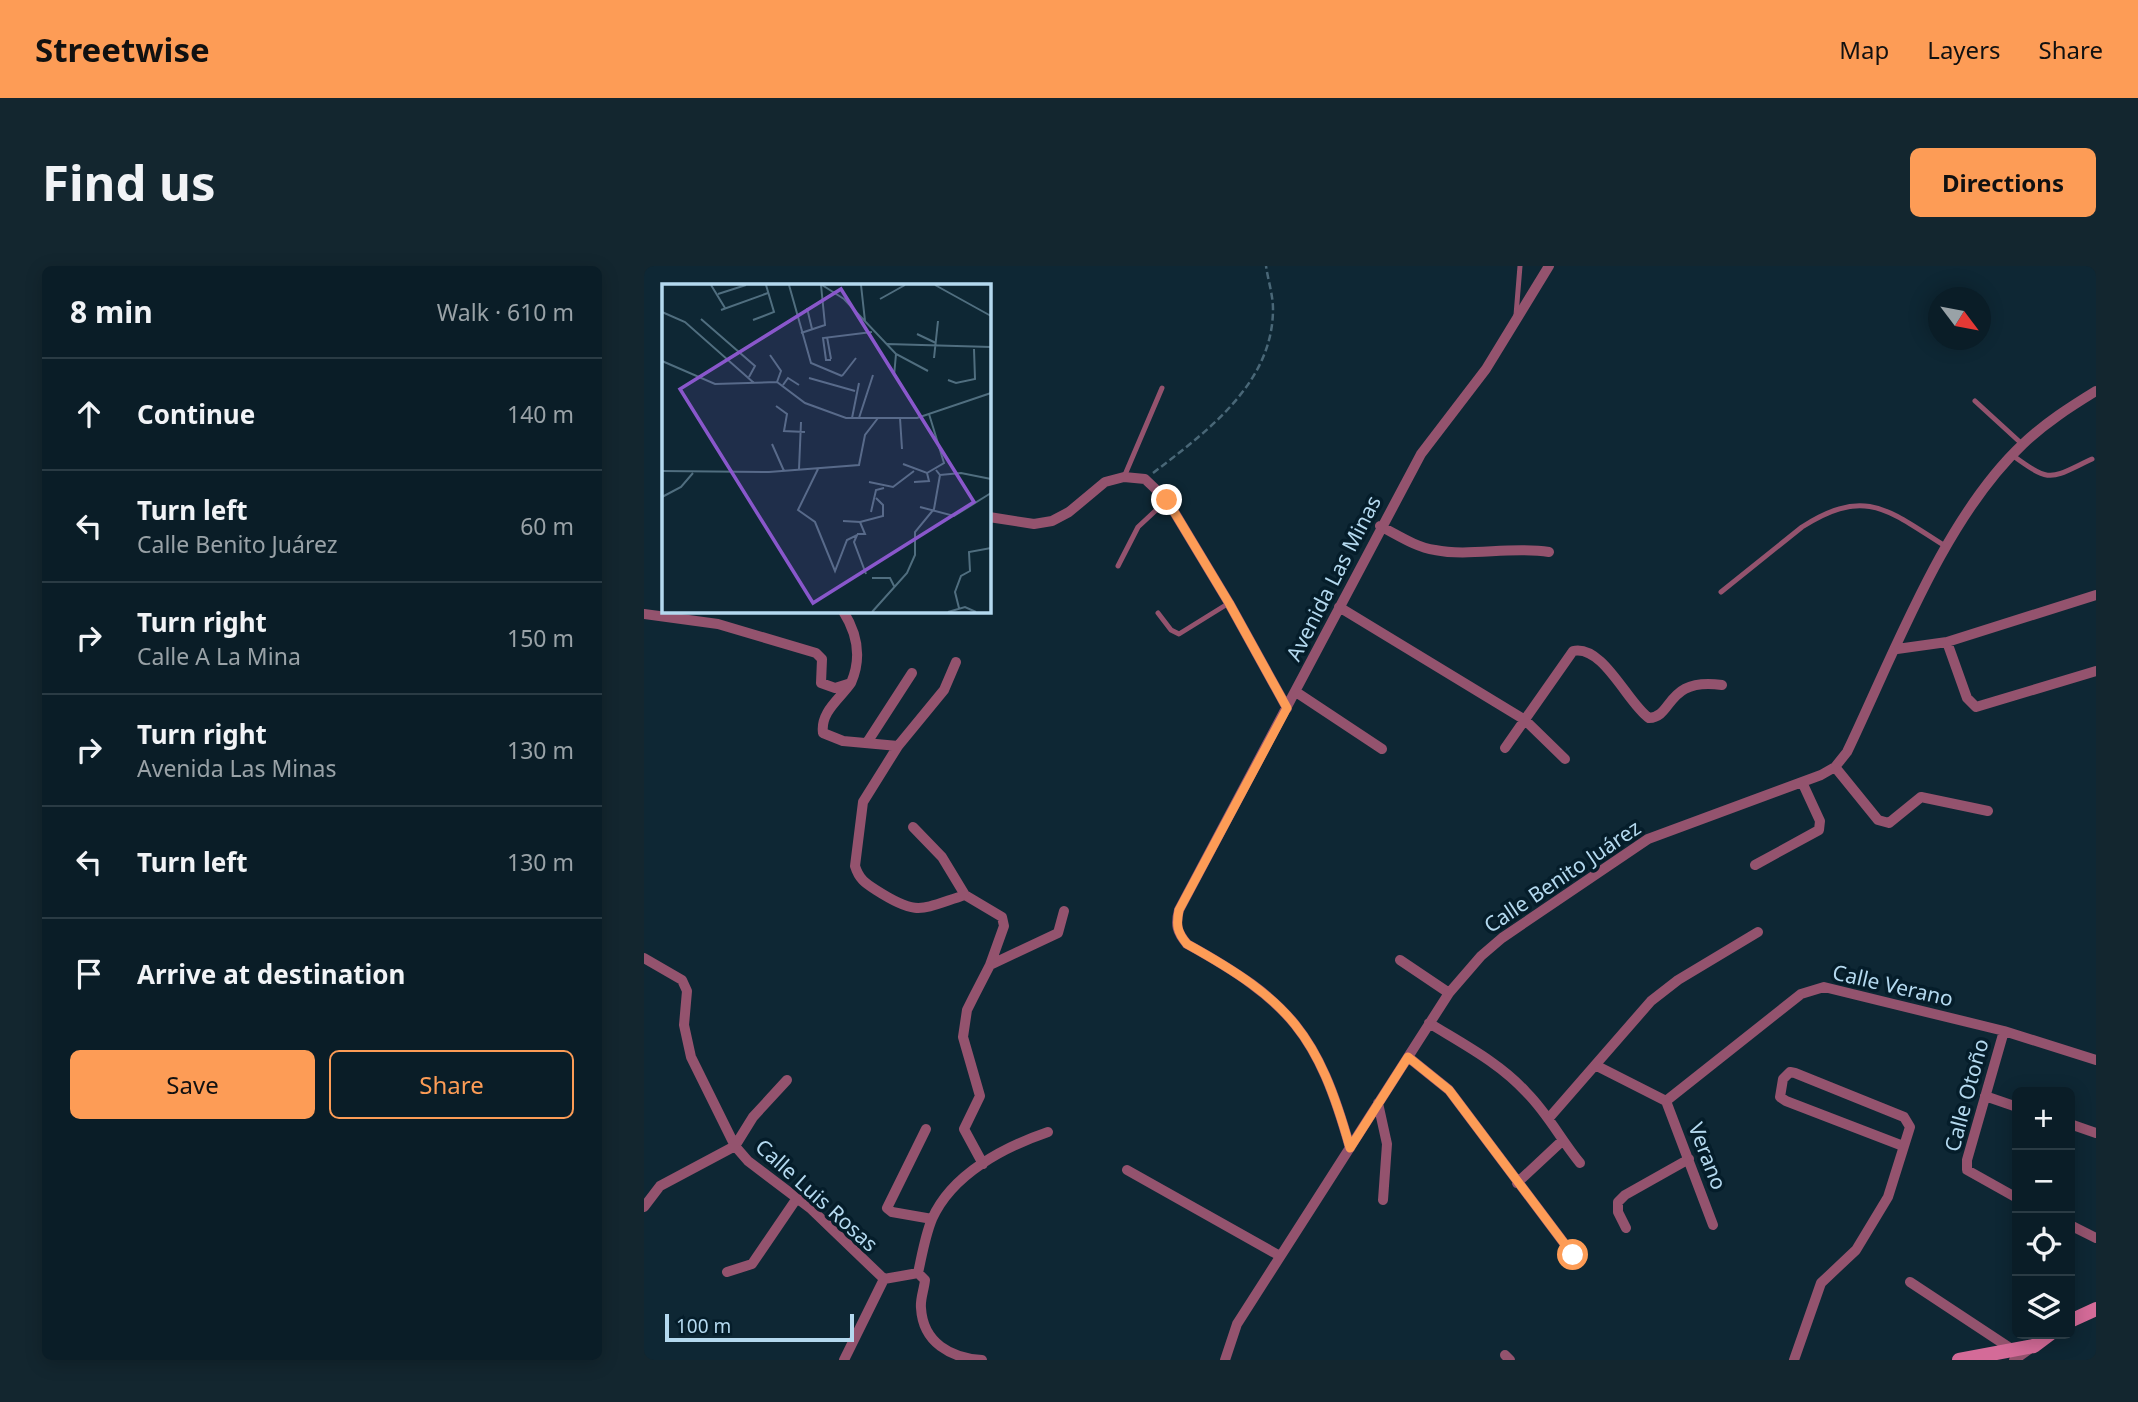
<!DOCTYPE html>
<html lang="en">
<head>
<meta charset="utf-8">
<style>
  :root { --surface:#0a1d27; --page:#13262f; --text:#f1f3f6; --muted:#99a2a7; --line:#2a3b44; --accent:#fd9c56 }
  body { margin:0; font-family:"Noto Sans",sans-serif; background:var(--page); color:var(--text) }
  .controls { position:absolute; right:21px; bottom:21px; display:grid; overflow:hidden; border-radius:10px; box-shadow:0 4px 18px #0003 }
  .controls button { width:63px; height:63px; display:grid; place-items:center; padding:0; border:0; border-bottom:2px solid var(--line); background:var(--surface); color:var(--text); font:35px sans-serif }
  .compass { position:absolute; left:1284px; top:21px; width:63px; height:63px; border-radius:50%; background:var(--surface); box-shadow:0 4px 18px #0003; rotate:122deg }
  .scale { position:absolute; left:21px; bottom:18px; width:189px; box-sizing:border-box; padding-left:7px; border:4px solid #b4d9ef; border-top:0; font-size:19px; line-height:24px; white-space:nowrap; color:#b4d9ef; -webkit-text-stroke:5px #051d2a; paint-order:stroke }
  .stop { position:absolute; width:21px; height:21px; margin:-16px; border:5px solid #fd9c56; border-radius:50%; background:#fff }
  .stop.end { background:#fd9c56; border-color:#fff; box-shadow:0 2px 7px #0008 }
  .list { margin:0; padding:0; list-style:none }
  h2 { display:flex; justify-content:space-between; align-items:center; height:91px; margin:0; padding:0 28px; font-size:30px }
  h2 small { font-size:23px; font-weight:400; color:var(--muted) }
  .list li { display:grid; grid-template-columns:46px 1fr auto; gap:21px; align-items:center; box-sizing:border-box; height:112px; padding:0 28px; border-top:2px solid var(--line) }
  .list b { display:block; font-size:26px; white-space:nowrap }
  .list p { margin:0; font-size:23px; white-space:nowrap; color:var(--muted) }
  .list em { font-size:23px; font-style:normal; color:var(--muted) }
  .actions { display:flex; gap:14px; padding:21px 28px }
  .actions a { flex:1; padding:16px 0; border:2px solid var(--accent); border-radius:10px; text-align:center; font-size:24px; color:var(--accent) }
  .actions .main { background:var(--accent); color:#111 }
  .icon { flex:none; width:38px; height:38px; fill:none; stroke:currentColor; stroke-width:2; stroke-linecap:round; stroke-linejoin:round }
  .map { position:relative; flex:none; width:1452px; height:1094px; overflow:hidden; border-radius:10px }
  header { display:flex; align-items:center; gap:42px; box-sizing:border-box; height:98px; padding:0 35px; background:var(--accent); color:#111 }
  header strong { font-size:33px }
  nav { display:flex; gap:38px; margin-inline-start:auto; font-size:24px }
  .intro { display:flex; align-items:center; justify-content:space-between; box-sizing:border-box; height:168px; padding:0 42px }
  h1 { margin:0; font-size:49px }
  .button { padding:18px 32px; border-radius:10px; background:var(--accent); color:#111; font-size:24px; font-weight:700 }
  main { display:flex; gap:42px; padding:0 42px }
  aside { flex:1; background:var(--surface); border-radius:10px; box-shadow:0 4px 18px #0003 }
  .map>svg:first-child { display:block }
</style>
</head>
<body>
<header>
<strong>Streetwise</strong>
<nav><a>Map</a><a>Layers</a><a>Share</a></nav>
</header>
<div class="intro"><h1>Find us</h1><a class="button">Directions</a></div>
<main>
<aside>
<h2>8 min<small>Walk · 610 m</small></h2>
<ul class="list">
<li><svg class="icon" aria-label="ahead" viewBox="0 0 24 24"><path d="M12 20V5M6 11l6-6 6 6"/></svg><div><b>Continue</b></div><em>140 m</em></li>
<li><svg class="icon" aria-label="left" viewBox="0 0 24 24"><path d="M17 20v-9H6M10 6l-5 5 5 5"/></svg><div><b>Turn left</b><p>Calle Benito Juárez</p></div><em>60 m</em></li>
<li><svg class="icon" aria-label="right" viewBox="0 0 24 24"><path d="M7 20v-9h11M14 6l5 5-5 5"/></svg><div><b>Turn right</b><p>Calle A La Mina</p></div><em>150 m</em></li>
<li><svg class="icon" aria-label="right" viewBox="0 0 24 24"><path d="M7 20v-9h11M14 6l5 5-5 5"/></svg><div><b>Turn right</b><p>Avenida Las Minas</p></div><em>130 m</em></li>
<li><svg class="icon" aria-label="left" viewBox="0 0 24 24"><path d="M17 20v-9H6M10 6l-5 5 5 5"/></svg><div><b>Turn left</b></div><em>130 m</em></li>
<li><svg class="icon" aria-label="arrive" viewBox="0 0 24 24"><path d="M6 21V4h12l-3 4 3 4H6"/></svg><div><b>Arrive at destination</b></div></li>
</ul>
<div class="actions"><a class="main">Save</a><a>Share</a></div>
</aside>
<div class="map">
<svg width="1452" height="1094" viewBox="0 0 1452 1094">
  <rect width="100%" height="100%" fill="#0e2734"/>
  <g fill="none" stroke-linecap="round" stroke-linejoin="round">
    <path stroke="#496777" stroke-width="2.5" stroke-dasharray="7 3.5" stroke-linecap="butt" d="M509 207C562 166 629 118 629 43 629 29 624 14 622 0"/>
    <path stroke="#94536e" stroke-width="5" d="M872 49 876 0
      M1331 135 1378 178
      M1368 189C1408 218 1405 213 1448 193
      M480 211 518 122
      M474 300 494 261 523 234
      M1077 326 1158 261C1222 220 1245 245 1301 280
      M514 347 527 364 535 368 585 337"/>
    <path stroke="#94536e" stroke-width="10" d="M345 251 390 258 408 255 425 246 461 216 480 211 501 213 523 234 585 337 643 442
      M736 260C754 269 771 281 791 284 825 291 867 280 905 286
      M695 341 881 454 921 493
      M0 348 74 358 172 387 178 393 177 417 191 422 207 417C218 392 213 367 199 345
      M1303 376 1323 432 1332 441 1452 405
      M1253 383 1303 376 1452 329
      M207 417C196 433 176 446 179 467L199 475 254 480 300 424 312 396
      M652 426 738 483
      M224 475 268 407
      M254 480 219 536 211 600C215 613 221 617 232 624 274 651 277 643 321 629
      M861 482 929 385C959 378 984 438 1005 452 1030 451 1021 411 1078 419
      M1191 501 1234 554 1245 557 1277 531 1344 545
      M269 561 298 591 321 629 358 651 360 660 346 699
      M1111 599 1175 564 1176 555 1158 516
      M0 692 38 714 43 725 40 759 47 791 91 880 104 895 166 942 240 1013
      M756 694 805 727
      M785 757C819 778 856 797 883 827 904 848 917 874 936 897
      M1360 765 1323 894V904L1373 932
      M764 791 805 824 929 989
      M953 800 1022 835
      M1341 830 1373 841
      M1022 835 1157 728 1180 721 1360 765 1452 794
      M1022 835 1069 959
      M734 837 743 878 739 934
      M905 852 1007 735 1034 714 1114 666
      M1426 858 1452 867
      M282 863 243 942 248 946 288 953
      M706 882C674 768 646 735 543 678 533 666 531 659 535 644L777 188 842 103 905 0
      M339 898 320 863 336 830 319 771 323 744 329 732 346 699 414 667 420 645
      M483 904 636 990
      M873 917 918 875
      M0 941 16 920 91 880 109 851 143 814
      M1426 959 1452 972
      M982 962 974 946V936L981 929 1045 893
      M83 1006 108 998 153 932
      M1266 1016 1369 1084
      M861 1089 866 1094
      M200 1094 240 1013 274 1007
      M338 1094C307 1092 279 1077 277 1042 276 1033 280 1024 281 1014L274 1007C278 989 281 970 288 953 308 908 360 881 404 866
      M581 1094 593 1058 805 727 837 690 858 672 1004 573 1177 509 1191 501 1203 486C1250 388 1300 252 1379 178 1401 157 1426 141 1452 125
      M1150 1094 1177 1017 1212 984 1244 931 1266 861 1260 851 1151 807 1146 806 1139 813 1136 831 1142 835 1259 880
      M1370 1094 1387 1082"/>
    <path stroke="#d46b98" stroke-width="14" d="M1426 1055 1452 1043
      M1315 1094 1390 1080 1406 1068"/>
  </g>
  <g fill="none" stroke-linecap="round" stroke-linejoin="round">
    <path stroke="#fd9c56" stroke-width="9" d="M523 234 585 337 643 442 535 644C532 659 533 666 543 678 646 735 674 768 706 882L764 791 805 824 929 989"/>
  </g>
  <g text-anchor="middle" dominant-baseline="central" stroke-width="7" stroke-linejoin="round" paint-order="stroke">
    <g font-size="21" fill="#b4d9ef" stroke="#051d2a">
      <text transform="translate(689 312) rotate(-63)">Avenida Las Minas</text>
      <text transform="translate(918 610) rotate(-34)">Calle Benito Juárez</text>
      <text transform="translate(1249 719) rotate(13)">Calle Verano</text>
      <text transform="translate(1322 829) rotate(-75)">Calle Otoño</text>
      <text transform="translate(1064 890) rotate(69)">Verano</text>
      <text transform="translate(173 929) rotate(42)">Calle Luis Rosas</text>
    </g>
  </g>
  <g transform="translate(18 18)">
    <rect width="329" height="329" fill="#0e2734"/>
    <path fill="none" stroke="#506e7f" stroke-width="2" d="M49 1 63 24M127 1 149 79 180 92M160 1 182 15 234 70 266 87M199 1 203 37M273 1 329 32M56 10 84 1M218 15 243 1M145 24 150 45M59 26 106 9M0 28 23 38 92 99M39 35 93 82 87 93M91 36 112 28 104 1M139 49 163 41 159 1M255 50 274 59M165 53 169 75M225 60 329 63M108 71 119 87 115 98M272 74 276 37M169 76H164L161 54 210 48M0 77 53 100 115 98 143 119 184 134H255L329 109M180 92 194 74M232 92 234 70M147 94 193 107M286 96 294 99 313 95 312 65M121 101 126 94 137 101M114 122 125 130 122 147 143 148M190 134 197 99M197 134 211 91M238 134 240 165M110 160 122 187M241 180 265 189 282 179 267 130M137 185 139 138M156 185 136 226 153 238 173 287 185 256 195 251 192 258 204 290M274 186 278 191 299 189 329 195M0 187 107 188 197 181 203 151 216 134M207 198 231 203 252 187M252 198 267 197 265 189M0 213 19 203 31 189M258 223 292 232 329 209M209 228 214 206 222 204M181 237 198 238 203 250H195M198 238 221 232V221L214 214M210 294H228L232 302M297 324 293 308 299 292 308 287 307 268 329 264M210 328 245 289 253 271V248L272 225 278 191M286 328 303 323 314 328"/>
    <path fill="#8957cb" fill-opacity="0.15" stroke="#8957cb" stroke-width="3.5" d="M179 5 312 218 151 319 18 105Z"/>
    <rect width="329" height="329" fill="none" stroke="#b4d9ef" stroke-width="3.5"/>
  </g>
</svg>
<div class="controls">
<button>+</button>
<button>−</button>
<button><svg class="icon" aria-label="locate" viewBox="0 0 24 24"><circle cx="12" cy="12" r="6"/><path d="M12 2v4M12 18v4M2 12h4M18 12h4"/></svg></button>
<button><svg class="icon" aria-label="layers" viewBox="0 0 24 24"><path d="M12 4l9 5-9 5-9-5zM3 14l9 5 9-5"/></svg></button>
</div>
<svg class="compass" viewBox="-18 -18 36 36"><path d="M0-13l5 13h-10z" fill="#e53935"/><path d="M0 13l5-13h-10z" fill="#99a2a7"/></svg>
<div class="scale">100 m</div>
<div class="stop" style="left:929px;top:989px"></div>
<div class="stop end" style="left:523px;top:234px"></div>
</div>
</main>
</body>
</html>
